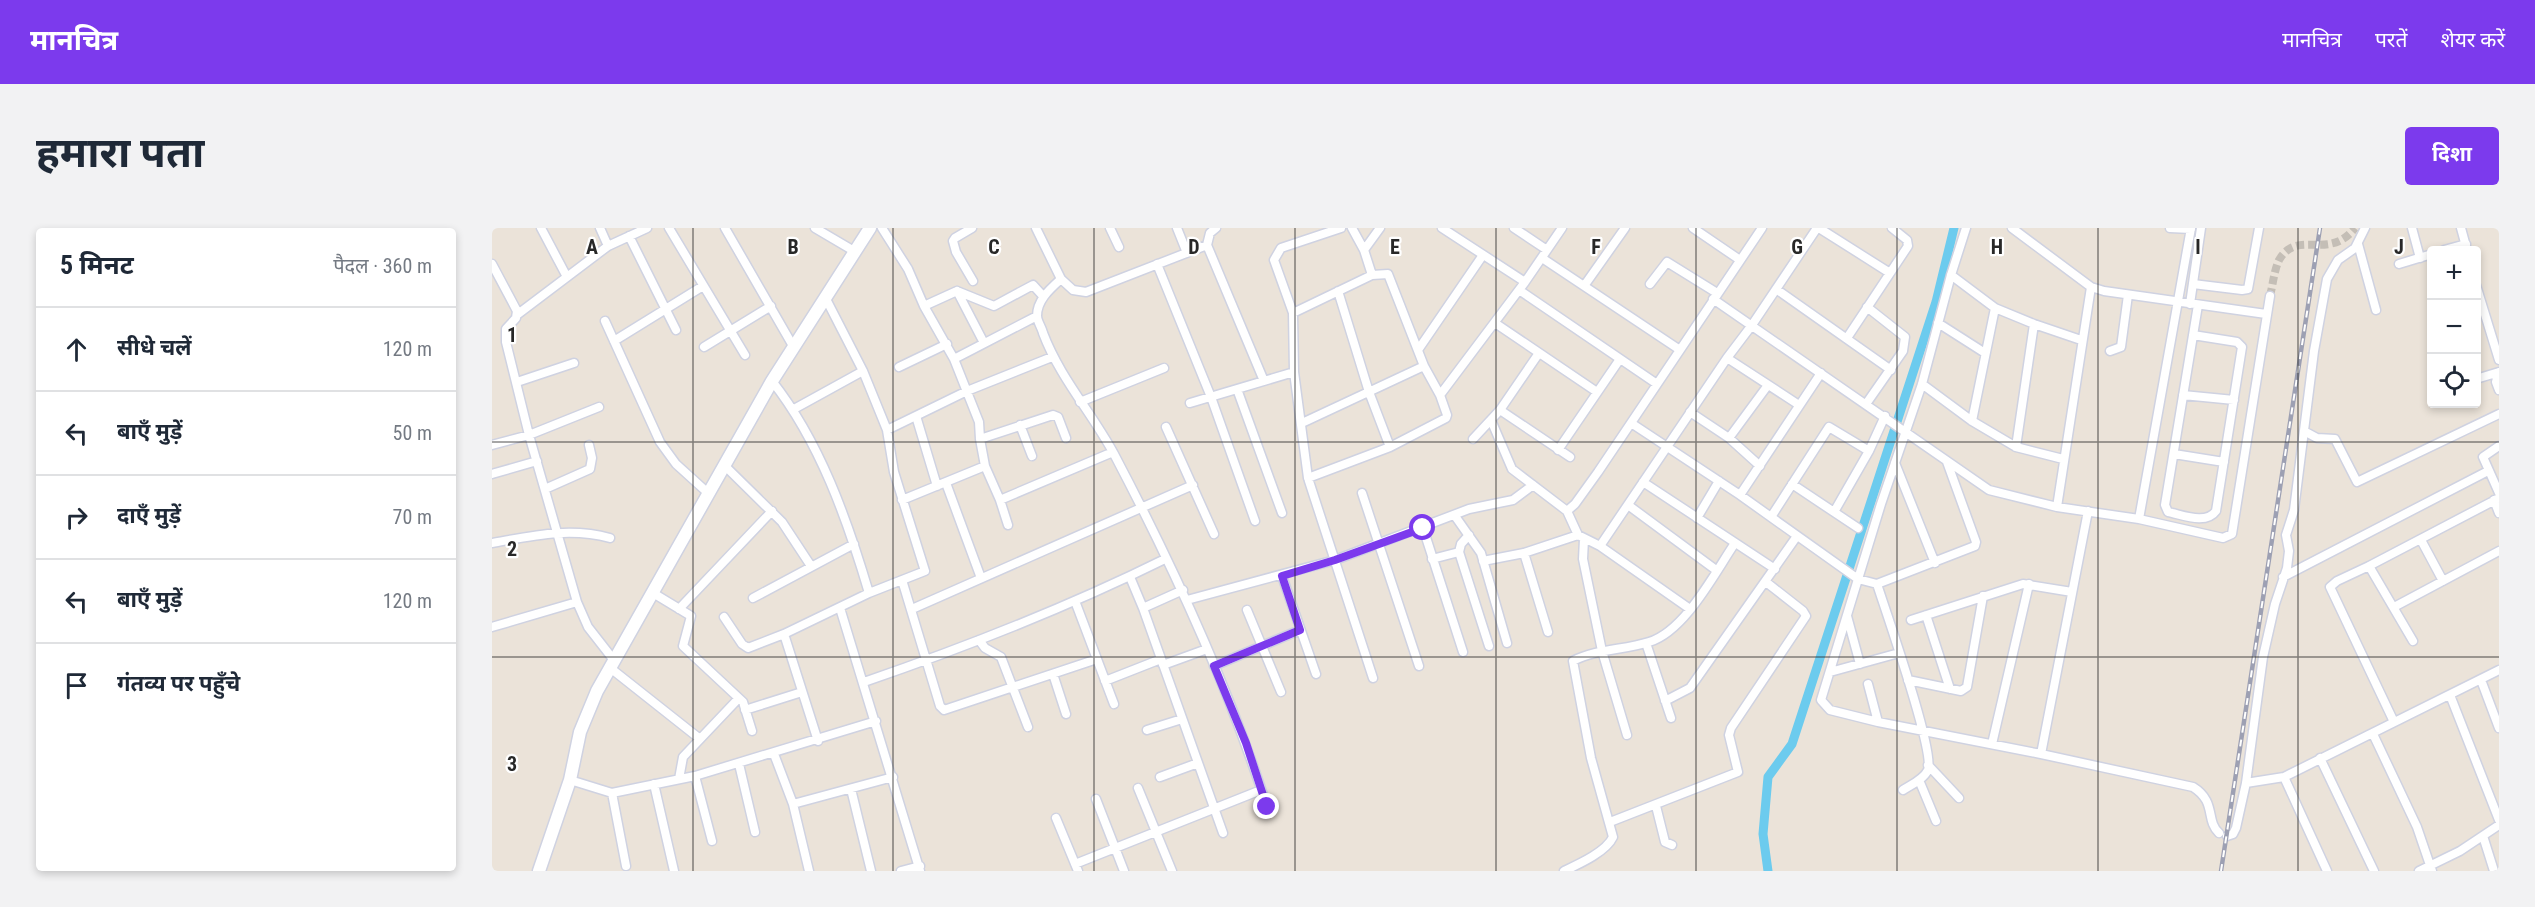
<!DOCTYPE html>
<html lang="hi">
<head>
<meta charset="utf-8">
<style>
  :root { --surface:#fff; --page:#f2f2f3; --text:#1f2937; --muted:#747a83; --line:#e0e1e3; --accent:#7c3aed }
  body { margin:0; font-family:"Roboto Condensed","Noto Sans Devanagari",sans-serif; background:var(--page); color:var(--text) }
  .controls { position:absolute; right:18px; top:18px; display:grid; overflow:hidden; border-radius:6px; box-shadow:0 3px 9px #0003 }
  .controls button { width:54px; height:54px; display:grid; place-items:center; padding:0; border:0; border-bottom:2px solid var(--line); background:var(--surface); color:var(--text); font:30px sans-serif }
  .stop { position:absolute; width:18px; height:18px; margin:-14px; border:4px solid #7c3aed; border-radius:50%; background:#fff }
  .stop.end { background:#7c3aed; border-color:#fff; box-shadow:0 2px 6px #0008 }
  .list { margin:0; padding:0; list-style:none }
  h2 { display:flex; justify-content:space-between; align-items:center; height:78px; margin:0; padding:0 24px; font-size:26px }
  h2 small { font-size:20px; font-weight:400; color:var(--muted) }
  .list li { display:grid; grid-template-columns:39px 1fr auto; gap:18px; align-items:center; box-sizing:border-box; height:84px; padding:0 24px; border-top:2px solid var(--line) }
  .list b { display:block; font-size:22px; white-space:nowrap }
  .list em { font-size:20px; font-style:normal; color:var(--muted) }
  .icon { flex:none; width:33px; height:33px; fill:none; stroke:currentColor; stroke-width:2; stroke-linecap:round; stroke-linejoin:round }
  .map { position:relative; flex:none; width:2007px; height:643px; overflow:hidden; border-radius:6px }
  header { display:flex; align-items:center; gap:36px; box-sizing:border-box; height:84px; padding:0 30px; background:var(--accent); color:#fff }
  header strong { font-size:28px }
  nav { display:flex; gap:33px; margin-inline-start:auto; font-size:21px }
  .intro { display:flex; align-items:center; justify-content:space-between; box-sizing:border-box; height:144px; padding:0 36px }
  h1 { margin:0; font-size:42px }
  .button { padding:15px 27px; border-radius:6px; background:var(--accent); color:#fff; font-size:21px; font-weight:700 }
  main { display:flex; gap:36px; padding:0 36px }
  aside { flex:1; background:var(--surface); border-radius:6px; box-shadow:0 3px 9px #0003 }
  .map>svg:first-child { display:block }
</style>
</head>
<body>
<header>
<strong>मानचित्र</strong>
<nav><a>मानचित्र</a><a>परतें</a><a>शेयर करें</a></nav>
</header>
<div class="intro"><h1>हमारा पता</h1><a class="button">दिशा</a></div>
<main>
<aside>
<h2>5 मिनट<small>पैदल · 360 m</small></h2>
<ul class="list">
<li><svg class="icon" aria-label="ahead" viewBox="0 0 24 24"><path d="M12 20V5M6 11l6-6 6 6"/></svg><div><b>सीधे चलें</b></div><em>120 m</em></li>
<li><svg class="icon" aria-label="left" viewBox="0 0 24 24"><path d="M17 20v-9H6M10 6l-5 5 5 5"/></svg><div><b>बाएँ मुड़ें</b></div><em>50 m</em></li>
<li><svg class="icon" aria-label="right" viewBox="0 0 24 24"><path d="M7 20v-9h11M14 6l5 5-5 5"/></svg><div><b>दाएँ मुड़ें</b></div><em>70 m</em></li>
<li><svg class="icon" aria-label="left" viewBox="0 0 24 24"><path d="M17 20v-9H6M10 6l-5 5 5 5"/></svg><div><b>बाएँ मुड़ें</b></div><em>120 m</em></li>
<li><svg class="icon" aria-label="arrive" viewBox="0 0 24 24"><path d="M6 21V4h12l-3 4 3 4H6"/></svg><div><b>गंतव्य पर पहुँचे</b></div></li>
</ul>
</aside>
<div class="map">
<svg width="2007" height="643" viewBox="0 0 2007 643">
  <rect width="100%" height="100%" fill="#ebe3d9"/>
  <g fill="none" stroke-linecap="round" stroke-linejoin="round">
    <path stroke="#6ccbee" stroke-width="9" d="M1276 643 1271 606 1276 549 1300 516 1444 74 1462 0"/>
    <path stroke="#c4beb6" stroke-width="8" stroke-dasharray="8 4" stroke-linecap="butt" d="M1778 68C1781 56 1782 43 1787 32 1806 0 1836 34 1863 0"/>
    <g stroke="#cfd2e1" stroke-width="11">
      <path id="street" d="M49 0 75 49
        M108 0 116 18
        M177 0 253 127
        M233 0 301 118
        M323 0 362 23
        M390 0 416 41 432 78 462 131 487 194 488 211 493 238
        M480 0 463 10 461 13 464 24 481 53
        M544 0 569 51C558 61 545 72 545 88 545 93 550 100 551 105 568 150 600 185 622 226 682 340 736 457 775 579
        M618 0 627 19
        M685 0 695 25
        M849 0 789 20 782 32 801 85 880 47 872 22 860 0
        M950 0 1033 54
        M1022 0 1055 22
        M1201 0 1248 32
        M1327 0 1398 45
        M1474 0 1459 47 1430 156 1389 276 1329 472 1338 482 1386 494 1549 526 1701 559C1725 574 1713 592 1727 605
        M1520 0 1599 59 1612 63 1774 86
        M1678 0 1699 1
        M1920 0 1928 30
        M1969 0 1975 22
        M137 8 184 102
        M1866 16 1884 82
        M715 17 718 5 724 0
        M872 22 888 0
        M1952 22 1974 16
        M1050 30 1188 122
        M0 36 25 83 24 90 14 101V114L37 207 85 374 96 399 121 431
        M665 36 719 169 763 293
        M1907 36 1940 26
        M1459 47 1503 80 1542 96 1589 112
        M569 51 581 62 594 64 715 17 772 153
        M1158 56 1175 34 1225 65
        M1701 56 1750 62 1756 61 1767 0
        M1984 57 2007 132
        M1092 58 1133 0
        M1284 61 1399 142
        M1027 62 1165 156
        M465 63 502 78 541 57 551 68
        M846 63 877 164 898 219
        M1221 71 1497 262 1565 279 1647 291 1731 310 1740 306 1778 68
        M1698 76 1709 0
        M432 78 465 63 492 115
        M801 85 802 144 816 250 898 219 954 190 955 187 948 167 1033 54 1070 0
        M26 86 116 18 155 0
        M113 93 168 214 184 236 216 265
        M1003 95 1105 164
        M1446 95 1493 125
        M1701 107 1745 114 1750 119 1724 283C1714 297 1691 287 1676 284L1673 277 1706 77
        M1355 110 1416 18 1415 12 1400 0
        M122 113 211 58
        M212 119 279 78
        M926 122 991 27
        M1618 123 1629 119 1636 67
        M1235 130 1260 97 1325 0
        M462 131 545 88
        M932 138 948 167
        M407 139 455 116
        M2007 144 2004 154 2007 162
        M1984 151 2007 144
        M280 153C328 214 355 291 377 365
        M25 154 82 135
        M1430 156 1480 193 1524 219 1571 231
        M745 161 790 285
        M1691 167 1742 172
        M588 174 672 140
        M698 175 802 144
        M1374 176 1411 123 1413 109 1375 79
        M302 181 371 143
        M1008 182 1078 229
        M1198 184 1237 210 1276 157
        M424 188 445 258
        M999 192 1020 241 1075 283 1083 276 1106 244 1270 0
        M1480 193 1503 80
        M810 195 932 138 896 46 880 47
        M1139 195 1248 267 1366 351 1385 356C1394 384 1443 523 1436 542 1432 551 1419 557 1411 562
        M528 197 540 228
        M674 199 722 306
        M395 202 475 163 560 129
        M1812 203 1825 210 1843 211 1865 254 2007 186
        M1237 210 1268 238
        M488 211 561 187 566 189 574 210
        M981 211 1008 182 1047 125
        M0 217 37 207 107 179
        M2007 218 1991 229 2007 265
        M1524 219 1542 96
        M1066 222 1128 131
        M1682 226 1732 234
        M1403 235 1443 335
        M232 237 290 294 319 338
        M0 246 45 233
        M816 250 881 450
        M1151 254 1283 341
        M454 255 489 350
        M1300 256 1366 300
        M53 261 98 241 100 230 97 217
        M870 265 927 438
        M1248 267 1329 145
        M410 272 493 238 508 272 621 224
        M508 272 516 297
        M2002 272 2007 285
        M1136 277 1224 342
        M1565 279 1599 59
        M1075 283 1086 307 1108 318
        M1342 284 1377 223 1393 188
        M963 288 989 325 1015 415
        M1279 289 1337 199 1377 223
        M1205 290 1227 253
        M1647 291 1699 0
        M931 300 971 424
        M977 307 969 316 967 324 997 418
        M1092 311 1091 331 1110 423 1135 507
        M1929 312 1951 353
        M0 315C40 308 77 299 118 310
        M1032 325 1056 404
        M940 331 967 324
        M991 333 1032 325 1086 307
        M1877 338 1921 413
        M790 348 824 446
        M638 349 651 380
        M1791 349 1996 243
        M410 352 448 478 452 482 605 431
        M1385 356 1483 318 1484 314 1455 234
        M691 362 651 380 731 605
        M161 365 199 388 191 418 251 474 260 503
        M261 370 362 316
        M695 372 843 332 977 281 1021 272 1041 257
        M583 373 622 476
        M1902 379 2007 323
        M348 380 428 643
        M187 381 280 283
        M420 381 701 257
        M1198 381 1108 318 1235 130 1307 177
        M755 382 789 464
        M1434 387 1458 461
        M1355 388 1368 436
        M232 389 250 416 256 420 292 406 377 365 433 343 402 244 395 202 371 143 333 69
        M1419 392 1531 356 1580 364
        M0 399 85 374
        M292 406 326 513
        M487 412 493 420 509 429 536 499
        M1154 415 1179 490
        M671 437 715 421
        M722 438 808 402
        M117 439 208 511
        M1338 444 1407 425
        M561 446 574 486
        M1416 452 1469 463 1475 459 1491 368
        M1989 452 2007 500
        M613 453 669 431
        M372 454C474 419 576 379 673 331
        M1376 456 1386 494
        M1958 467 2007 592
        M1173 473 1198 460 1305 308
        M253 482 310 464
        M1902 494 1838 359 1845 353 1877 338 2007 270
        M655 502 690 491
        M1881 506 1925 599 1940 643
        M1500 516 1537 356
        M282 526 301 576 401 549
        M1549 526 1596 283
        M1828 530 1882 643
        M247 536 263 604
        M1436 537 1467 570
        M203 548 220 613
        M668 549 706 535
        M1792 549 1835 643
        M187 551 191 529 246 471
        M78 552 120 565 203 548 384 493
        M1427 552 1444 593
        M1754 555 1792 549 2007 442
        M162 556 182 643
        M646 560 680 643
        M359 561 379 643
        M120 565 134 638
        M604 571 632 643
        M301 576 317 643
        M1164 578 1173 614 1180 617
        M564 590 586 643
        M1118 594 1246 544 1237 507 1239 500 1314 388 1311 383 1274 354
        M1735 608 1741 606 1744 600 1754 555 1771 429 1783 376 1795 340 1797 323 1794 307 1802 282 1822 123 1835 51 1846 32 1863 20 1873 0
        M1991 608 2002 643
        M583 636 769 562
        M409 643 428 638
        M1072 643C1087 636 1114 624 1121 609L1099 530 1081 433C1104 421 1132 422 1157 414 1193 403 1222 346 1243 315
        M1927 643 1968 623 2007 597"/>
    </g>
    <g stroke="#cfd2e1" stroke-width="15">
      <path id="secondary" d="M47 643 78 552 88 504 105 463 280 153 378 0"/>
    </g>
    <use href="#street" stroke="#fff" stroke-width="8"/>
    <use href="#secondary" stroke="#fff" stroke-width="12"/>
    <g stroke="#9da0b3" stroke-width="4.5">
      <path id="rail" d="M1729 643 1828 0"/>
    </g>
    <use href="#rail" stroke="#fff" stroke-width="2" stroke-dasharray="7" stroke-linecap="butt"/>
  </g>
  <g fill="none" stroke-linecap="round" stroke-linejoin="round">
    <path stroke="#7c3aed" stroke-width="8" d="M775 579 754 515 722 438 808 402 790 348 843 332 931 300"/>
  </g>
  <path fill="none" stroke="#282828" stroke-width="1.5" stroke-opacity="0.55" d="M201 0V643M401 0V643M602 0V643M803 0V643M1004 0V643M1204 0V643M1405 0V643M1606 0V643M1806 0V643M0 214H2007M0 429H2007"/>
  <g font-size="20" text-anchor="middle" font-weight="bold" fill="#282828" stroke="#fff" stroke-width="4.5" stroke-linejoin="round" paint-order="stroke">
    <text x="100" y="26">A</text>
    <text x="301" y="26">B</text>
    <text x="502" y="26">C</text>
    <text x="702" y="26">D</text>
    <text x="903" y="26">E</text>
    <text x="1104" y="26">F</text>
    <text x="1305" y="26">G</text>
    <text x="1505" y="26">H</text>
    <text x="1706" y="26">I</text>
    <text x="1907" y="26">J</text>
    <text x="20" y="114">1</text>
    <text x="20" y="328">2</text>
    <text x="20" y="543">3</text>
  </g>
</svg>
<div class="controls">
<button>+</button>
<button>−</button>
<button><svg class="icon" aria-label="locate" viewBox="0 0 24 24"><circle cx="12" cy="12" r="6"/><path d="M12 2v4M12 18v4M2 12h4M18 12h4"/></svg></button>
</div>
<div class="stop" style="left:931px;top:300px"></div>
<div class="stop end" style="left:775px;top:579px"></div>
</div>
</main>
</body>
</html>
